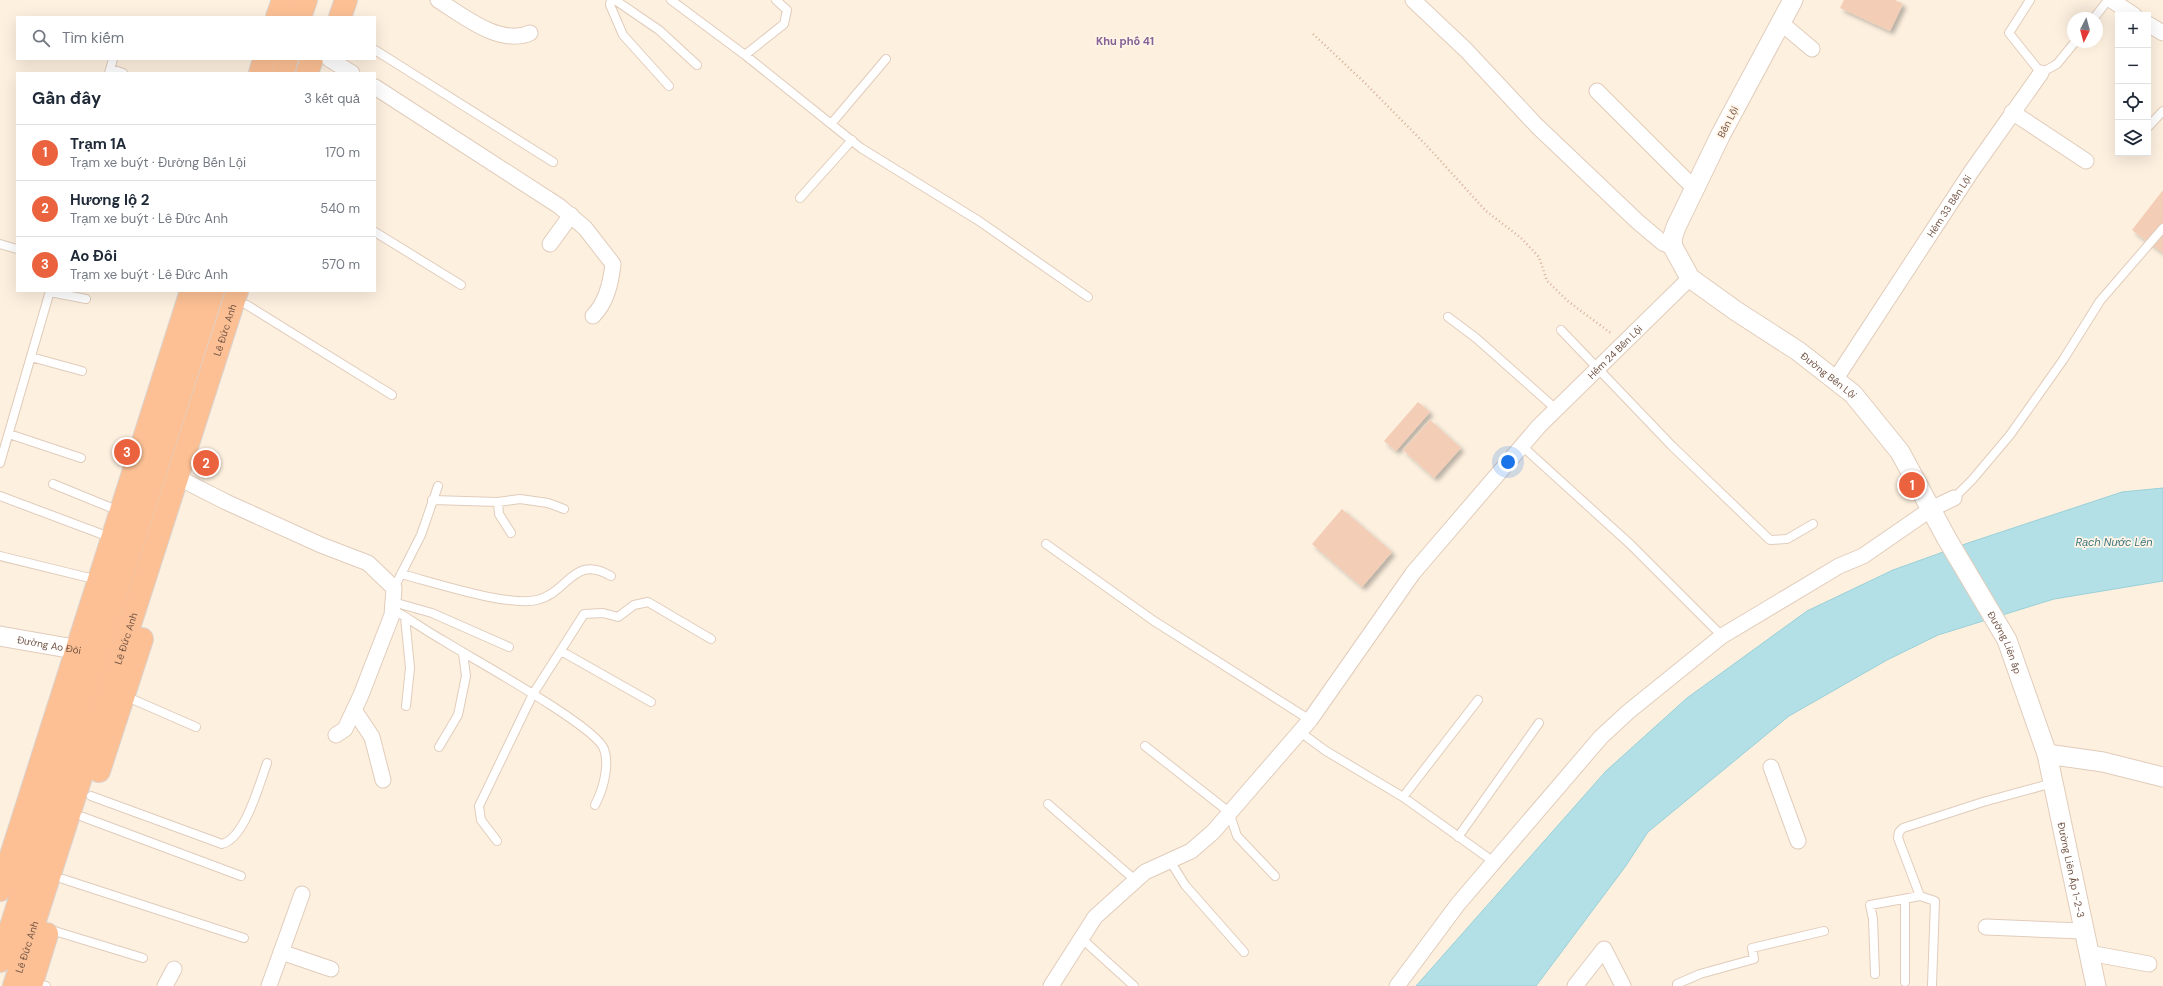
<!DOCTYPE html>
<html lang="vi">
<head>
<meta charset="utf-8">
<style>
  :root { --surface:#fff; --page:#f6f6f7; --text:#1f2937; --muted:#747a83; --line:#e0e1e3; --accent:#eb623f }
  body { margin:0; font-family:"DM Sans",sans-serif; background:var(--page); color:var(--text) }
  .controls { position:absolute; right:12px; top:12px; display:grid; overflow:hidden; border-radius:0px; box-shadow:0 4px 16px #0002 }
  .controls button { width:36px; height:36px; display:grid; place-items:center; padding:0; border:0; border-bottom:1px solid var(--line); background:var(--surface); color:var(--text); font:20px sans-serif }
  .compass { position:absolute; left:2067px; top:12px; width:36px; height:36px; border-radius:50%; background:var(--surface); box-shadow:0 4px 16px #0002; rotate:186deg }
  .you { position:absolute; left:1508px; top:462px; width:14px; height:14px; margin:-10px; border:3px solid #fff; border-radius:50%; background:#1a73e8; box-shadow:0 0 0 6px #1a73e833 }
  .badge { display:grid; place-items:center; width:26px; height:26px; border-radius:50%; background:var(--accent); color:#fff; font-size:13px; font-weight:700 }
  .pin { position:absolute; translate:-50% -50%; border:2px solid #fff; box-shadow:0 1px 4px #0006 }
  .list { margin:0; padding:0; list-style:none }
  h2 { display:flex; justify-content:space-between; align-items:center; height:52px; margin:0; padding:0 16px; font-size:17px }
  h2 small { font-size:13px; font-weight:400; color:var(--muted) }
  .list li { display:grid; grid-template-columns:26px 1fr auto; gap:12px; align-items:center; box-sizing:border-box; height:56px; padding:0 16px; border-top:1px solid var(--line) }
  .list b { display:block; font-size:15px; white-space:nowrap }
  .list p { margin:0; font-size:13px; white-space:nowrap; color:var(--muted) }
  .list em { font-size:13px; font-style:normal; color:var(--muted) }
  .icon { flex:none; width:22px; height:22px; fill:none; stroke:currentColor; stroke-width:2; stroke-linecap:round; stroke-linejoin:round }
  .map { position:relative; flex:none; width:2163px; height:986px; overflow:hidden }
  .search { position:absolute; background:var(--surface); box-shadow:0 4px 16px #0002; left:16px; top:16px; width:360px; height:44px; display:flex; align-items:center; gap:10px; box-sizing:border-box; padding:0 14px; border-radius:0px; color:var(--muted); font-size:15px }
  .panel { position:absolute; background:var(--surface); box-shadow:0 4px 16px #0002; left:16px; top:72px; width:360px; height:220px; border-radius:0px }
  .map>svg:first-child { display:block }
</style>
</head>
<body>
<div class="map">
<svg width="2163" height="986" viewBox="0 0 2163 986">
  <defs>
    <filter id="shadow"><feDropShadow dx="3.5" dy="3.5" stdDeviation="2" flood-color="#0004"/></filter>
  </defs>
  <rect width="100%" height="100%" fill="#fdf0df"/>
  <path fill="#b3e0e6" stroke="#99d0d8" d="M2163 488V581L2054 599 1938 635 1887 660 1789 716 1648 832 1625 867 1536 986H1416L1606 771 1687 698 1807 611 1893 570 1971 542 2122 492Z"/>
  <path fill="#f3cdb6" filter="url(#shadow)" d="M1844 0H1895L1903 4 1890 31 1840 8Z
    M2163 190V253L2132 230Z
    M1418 402 1430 412 1396 451 1384 441Z
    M1430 420 1461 448 1434 478 1403 450Z
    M1342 509 1392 552 1362 587 1312 544Z"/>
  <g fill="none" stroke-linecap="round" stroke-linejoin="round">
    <g stroke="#e1ccbb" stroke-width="10">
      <path id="service" d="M611 0 610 5 623 35 669 86
        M615 0 659 30 697 65
        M671 0 745 55 861 148 979 221 1088 297
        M2030 0 2009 33 2041 73 2057 64 2075 42
        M2094 18 2108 0
        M375 50 553 162
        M745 55 784 24 787 10 776 0
        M111 69 123 73
        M109 73 113 59
        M831 124 886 59
        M2148 127 2163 111
        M800 198 852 140
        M375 232 461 285
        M0 244 17 249
        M50 292 86 299
        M247 305 392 395
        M1448 317 1476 338 1556 409
        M1561 330 1672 446 1770 540 1787 539 1813 524
        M31 357 82 371
        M9 434 81 458
        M1522 446 1630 544 1722 636
        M0 463 50 291
        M53 484 119 511
        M0 496 112 538
        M1954 498 1972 480 2010 435 2063 360 2100 301 2163 228
        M432 500 498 502 520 499 548 503 564 509
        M498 502 499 514 511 533
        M1046 544 1154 621 1310 720
        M0 556 98 580
        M401 574C433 582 507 607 537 600 569 592 573 554 611 576
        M394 588 421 535 438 486
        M393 602 432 613 509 647
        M392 609C410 619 426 631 444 641 471 658 596 726 604 749 610 765 603 790 595 805
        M405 617 410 668 406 706
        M561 651 651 702
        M125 696 196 727
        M1300 732 1326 751 1403 797 1494 862
        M1145 746 1229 812 1237 836 1275 876
        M439 747 458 715 466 676 463 653
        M91 796 222 844C245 838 259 785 267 763
        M1403 797 1478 700
        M1048 804 1135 880
        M83 817 241 876
        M1458 837 1539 723
        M497 841 481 820 479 806 533 694 584 614 603 613 618 617 634 605 648 602 711 639
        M1170 861 1185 885 1244 952
        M63 879 244 938
        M1920 896 1898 838 1899 832 1903 828 1983 802 2053 783
        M48 929 143 958
        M1081 938 1134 986
        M1875 974 1873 919 1870 905 1920 896 1935 901 1932 985
        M33 982 46 986
        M1905 982V899
        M1677 986V984L1700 974 1754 959 1752 948 1824 931"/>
    </g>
    <g stroke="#e1ccbb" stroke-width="17">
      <g id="minor">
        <path d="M438 0C463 16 500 46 530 33"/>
        <path d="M1413 0 1466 50 1537 126 1638 222 1663 243 1673 247"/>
        <path d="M2111 0 2134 15"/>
        <path d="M1780 22 1812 49"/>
        <path d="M2148 24 2163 33"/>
        <path d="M329 59 352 73"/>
        <path d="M375 87 559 206 585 228 613 264C611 282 607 302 593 316"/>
        <path d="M1597 91 1695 189"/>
        <path d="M2012 112 2086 161"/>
        <path d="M550 244 571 215"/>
        <path id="s1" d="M1835 380 1971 172 2041 73"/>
        <path d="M177 477 226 502 321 545 368 563 394 588 392 615 361 695 345 729 336 735"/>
        <path d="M354 710 372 737 383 780"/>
        <path d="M1771 767 1798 841"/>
        <path d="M1986 927 2082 931"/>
        <path d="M281 952 331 969"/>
        <path d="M2089 953 2149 964"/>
        <path d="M165 986 174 969"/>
        <path d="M269 986 302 894"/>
        <path id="s2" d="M1051 986 1095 917 1145 872 1191 851 1213 832 1310 720 1413 573 1539 426 1690 278"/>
        <path d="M1397 986 1458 904 1601 737 1628 712 1722 636 1839 566 1863 556 1931 509 1954 498"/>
        <path d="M1575 986 1604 949 1623 986"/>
      </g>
    </g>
    <g stroke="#e1ccbb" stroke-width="21">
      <g id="tertiary">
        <path id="s3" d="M1793 0 1721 134 1676 227 1672 239 1673 247 1690 278 1736 311 1798 351 1853 394 1900 452 1947 539 2007 640 2047 754 2096 986"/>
        <path id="s4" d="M0 636 91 652"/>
        <path d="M2047 754 2103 762 2163 777"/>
      </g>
    </g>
    <g stroke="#dbd3cf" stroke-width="24">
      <g id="trunk">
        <path d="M277 17 283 0"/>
        <path d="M300 17 306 0"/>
        <path d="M340 17 346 0"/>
        <path d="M260 73 264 59"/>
        <path d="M283 73 287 59"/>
        <path d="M307 73 312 59"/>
        <path d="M99 771 142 639"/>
        <path d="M0 890 191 291"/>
        <path d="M0 961 213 291"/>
        <path id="s5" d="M14 986 237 291"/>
        <path d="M31 986 47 934"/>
      </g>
    </g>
    <path stroke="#d7b099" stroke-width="2.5" stroke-dasharray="1 3" stroke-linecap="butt" d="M1313 34 1363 81 1427 146 1486 211 1521 238 1539 257 1547 281 1569 302 1612 334"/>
    <use href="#service" stroke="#fff" stroke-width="8"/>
    <use href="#minor" stroke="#fff" stroke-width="15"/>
    <use href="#tertiary" stroke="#fff" stroke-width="19"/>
    <use href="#trunk" stroke="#fcc094" stroke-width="22"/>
  </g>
  <g text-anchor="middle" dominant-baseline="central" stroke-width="3.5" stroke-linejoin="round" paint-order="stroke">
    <g font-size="10" fill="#735546" stroke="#fff4e5">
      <text transform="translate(1728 122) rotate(-63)">Bến Lội</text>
      <text stroke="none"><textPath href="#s1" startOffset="208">Hẻm 33 Bến Lội</textPath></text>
      <text stroke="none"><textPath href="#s5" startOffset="689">Lê Đức Anh</textPath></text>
      <text stroke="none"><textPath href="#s2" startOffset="856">Hẻm 24 Bến Lội</textPath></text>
      <text stroke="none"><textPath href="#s3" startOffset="481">Đường Bến Lội</textPath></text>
      <text stroke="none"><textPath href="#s5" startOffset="365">Lê Đức Anh</textPath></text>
      <text stroke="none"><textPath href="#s3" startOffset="804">Đường Liên ấp</textPath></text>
      <text stroke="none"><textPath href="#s4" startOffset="50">Đường Ao Đôi</textPath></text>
      <text stroke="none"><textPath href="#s3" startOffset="1042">Đường Liên Ấp 1-2-3</textPath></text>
      <text stroke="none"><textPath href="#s5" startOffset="41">Lê Đức Anh</textPath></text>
    </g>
    <g font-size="11" font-weight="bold" fill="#846197" stroke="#fff4e5">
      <text x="1125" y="41">Khu phố 41</text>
    </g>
    <g font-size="11" font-style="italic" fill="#3d7781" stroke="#fff4e5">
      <text x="2114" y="542">Rạch Nước Lên</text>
    </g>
  </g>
</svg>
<div class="controls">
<button>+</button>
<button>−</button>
<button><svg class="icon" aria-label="locate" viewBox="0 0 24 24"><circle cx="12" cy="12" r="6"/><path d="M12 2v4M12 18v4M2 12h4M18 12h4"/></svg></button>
<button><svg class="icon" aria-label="layers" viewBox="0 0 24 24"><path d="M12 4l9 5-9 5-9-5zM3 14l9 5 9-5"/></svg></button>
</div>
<svg class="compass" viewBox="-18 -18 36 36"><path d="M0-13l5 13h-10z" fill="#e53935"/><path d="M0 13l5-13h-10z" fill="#747a83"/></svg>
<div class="you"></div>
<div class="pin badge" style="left:1912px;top:485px">1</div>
<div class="pin badge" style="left:206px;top:463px">2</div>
<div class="pin badge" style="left:127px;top:452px">3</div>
<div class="search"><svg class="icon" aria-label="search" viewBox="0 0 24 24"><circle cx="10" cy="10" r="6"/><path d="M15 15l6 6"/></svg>Tìm kiếm</div>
<section class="panel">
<h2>Gần đây<small>3 kết quả</small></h2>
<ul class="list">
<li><span class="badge">1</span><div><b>Trạm 1A</b><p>Trạm xe buýt · Đường Bến Lội</p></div><em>170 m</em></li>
<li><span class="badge">2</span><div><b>Hương lộ 2</b><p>Trạm xe buýt · Lê Đức Anh</p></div><em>540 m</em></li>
<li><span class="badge">3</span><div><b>Ao Đôi</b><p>Trạm xe buýt · Lê Đức Anh</p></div><em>570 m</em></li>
</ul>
</section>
</div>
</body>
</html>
